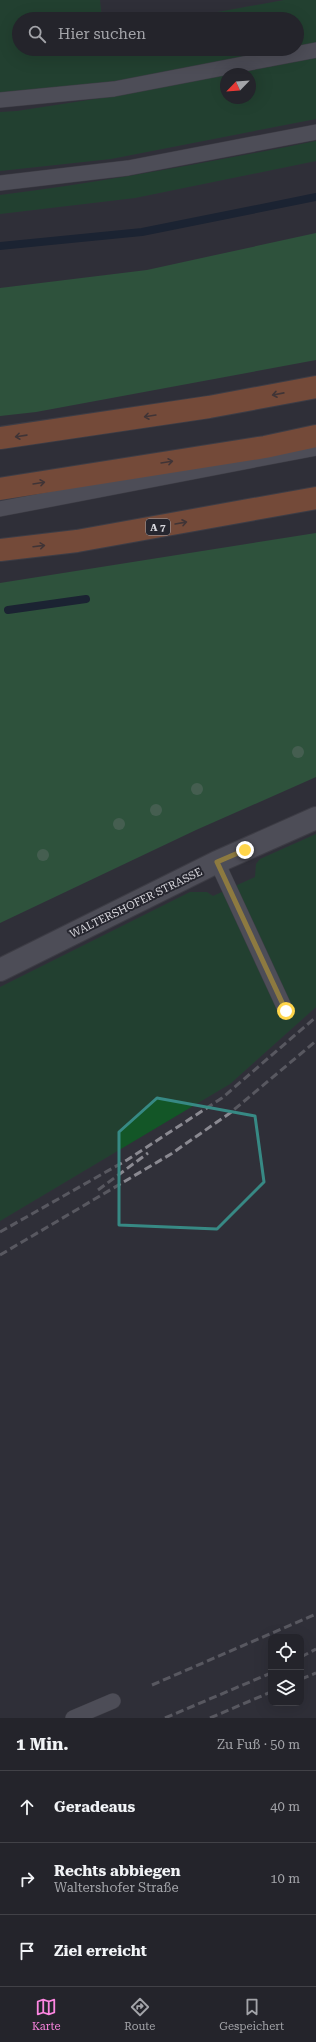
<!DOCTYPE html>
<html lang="de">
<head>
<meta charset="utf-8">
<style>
  :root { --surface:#24242b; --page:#303037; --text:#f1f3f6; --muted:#a3a4a9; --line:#414147; --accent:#fd86e1 }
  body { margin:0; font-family:"Roboto Serif",serif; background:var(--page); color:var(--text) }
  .controls { position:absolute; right:12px; bottom:12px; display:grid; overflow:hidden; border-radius:8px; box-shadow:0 4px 16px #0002 }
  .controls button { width:36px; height:36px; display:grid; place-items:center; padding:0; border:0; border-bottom:1px solid var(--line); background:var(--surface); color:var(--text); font:20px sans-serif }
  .compass { position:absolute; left:220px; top:68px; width:36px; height:36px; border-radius:50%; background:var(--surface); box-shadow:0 4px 16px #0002; rotate:245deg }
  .stop { position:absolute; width:12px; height:12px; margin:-9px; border:3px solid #ffd54a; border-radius:50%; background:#fff }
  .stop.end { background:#ffd54a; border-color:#fff; box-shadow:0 1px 4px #0008 }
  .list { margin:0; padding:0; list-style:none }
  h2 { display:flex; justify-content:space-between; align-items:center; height:52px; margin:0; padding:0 16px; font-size:17px }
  h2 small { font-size:13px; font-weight:400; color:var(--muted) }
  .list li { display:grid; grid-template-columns:26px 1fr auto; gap:12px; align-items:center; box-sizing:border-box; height:72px; padding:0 16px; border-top:1px solid var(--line) }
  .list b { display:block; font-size:15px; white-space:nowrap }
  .list p { margin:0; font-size:13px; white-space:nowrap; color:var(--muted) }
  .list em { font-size:13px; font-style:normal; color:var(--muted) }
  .icon { flex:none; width:22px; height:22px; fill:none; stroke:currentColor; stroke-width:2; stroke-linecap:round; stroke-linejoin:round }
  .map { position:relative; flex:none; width:316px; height:1718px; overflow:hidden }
  .search { position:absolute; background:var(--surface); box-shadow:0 4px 16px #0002; left:12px; right:12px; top:12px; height:44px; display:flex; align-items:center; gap:10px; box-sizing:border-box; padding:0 14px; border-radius:22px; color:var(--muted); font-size:15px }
  .sheet { height:268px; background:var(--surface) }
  nav { display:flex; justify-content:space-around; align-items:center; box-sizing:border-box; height:56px; border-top:1px solid var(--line); background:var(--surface); font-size:11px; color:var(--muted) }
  nav a { display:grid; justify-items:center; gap:2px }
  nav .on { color:var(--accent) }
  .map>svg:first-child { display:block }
</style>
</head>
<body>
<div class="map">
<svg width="316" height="1718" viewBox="0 0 316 1718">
  <rect width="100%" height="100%" fill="#303039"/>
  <path fill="#135627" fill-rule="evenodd" d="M0 0H100L102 19H19V49H297V19H179L284 0H316V50L0 100Z
    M316 55V119L111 159 0 171V112L17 111 127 94ZM226 74H250V98H226Z
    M316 141V161L135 198 0 214V195C106 182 211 162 316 141Z
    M316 834V1007L230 1084 0 1221V987L190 892H207L213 896 255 877 256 864 260 859Z"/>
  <path fill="#2d7d41" d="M316 233V360L36 412 0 416V288L147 270Z
    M316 533V777L196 830 0 923V583Z"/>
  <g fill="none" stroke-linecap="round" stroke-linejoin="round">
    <path stroke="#04152a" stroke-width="8" d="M0 246 142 232 316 197
      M8 610 86 599"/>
    <g stroke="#4e4d55" stroke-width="16">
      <path id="lane" d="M0 100 114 89 316 50
        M0 183 128 168 316 132
        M0 509 316 448
        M217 862 286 1011
        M73 1718 113 1701"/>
    </g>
    <g stroke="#4e4d55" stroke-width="24">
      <path id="street" d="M0 970 217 862 316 818"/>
    </g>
    <g stroke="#4e4d55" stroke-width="24">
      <path id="highway" d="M0 438 209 407 316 387
        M0 489 265 447 316 436
        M0 550 77 541 316 498"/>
    </g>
    <use href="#lane" stroke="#72727c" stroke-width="15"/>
    <use href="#street" stroke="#72727c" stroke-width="22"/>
    <use href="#highway" stroke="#c76b3b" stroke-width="22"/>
    <path stroke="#8a8991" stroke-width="3" stroke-dasharray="8 4" stroke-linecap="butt" d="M98 1190 148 1153
      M0 1232 127 1160 222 1098 316 1017
      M0 1255 171 1154 230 1113 316 1041
      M301 1657 316 1649
      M301 1679 316 1673
      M152 1685 316 1614
      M165 1718 271 1673
      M210 1718 271 1692"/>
  </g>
  <g fill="#5f976e">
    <circle cx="298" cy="752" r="6"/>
    <circle cx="197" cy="789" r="6"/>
    <circle cx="156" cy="810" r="6"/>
    <circle cx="119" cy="824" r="6"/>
    <circle cx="43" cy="855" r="6"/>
  </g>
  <defs><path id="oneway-shaft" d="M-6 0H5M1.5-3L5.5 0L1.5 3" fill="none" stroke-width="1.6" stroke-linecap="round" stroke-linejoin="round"/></defs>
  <g stroke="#563b33">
    <use href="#oneway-shaft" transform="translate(278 394) rotate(169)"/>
    <use href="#oneway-shaft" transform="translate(150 416) rotate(171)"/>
    <use href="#oneway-shaft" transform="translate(21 436) rotate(172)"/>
    <use href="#oneway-shaft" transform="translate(167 462) rotate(-9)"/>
    <use href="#oneway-shaft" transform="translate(39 483) rotate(-9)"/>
    <use href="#oneway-shaft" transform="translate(181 523) rotate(-10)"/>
    <use href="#oneway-shaft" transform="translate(39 546) rotate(-7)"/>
  </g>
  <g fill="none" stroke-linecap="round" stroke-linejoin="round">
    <path stroke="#ffd54a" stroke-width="5" d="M245 850 217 862 286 1011"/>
  </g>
  <path d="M0 0H316V1718H0ZM157 1098 255 1116 264 1182 217 1229 119 1225V1132Z" fill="#303039" fill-opacity=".55" fill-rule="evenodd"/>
  <path fill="none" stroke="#378984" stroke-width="3" stroke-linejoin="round" d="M157 1098 255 1116 264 1182 217 1229 119 1225V1132Z"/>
  <g text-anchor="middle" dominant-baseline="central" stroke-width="4" stroke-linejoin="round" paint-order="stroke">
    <rect fill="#26262f" stroke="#a3a2a9" stroke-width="1" x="146" y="519" width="24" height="16" rx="3"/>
    <g font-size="10" font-weight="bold" fill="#d8d7dd">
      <text x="158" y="527">A 7</text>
    </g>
    <g font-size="11" fill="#d8d7dd" stroke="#26262f">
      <text transform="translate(136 903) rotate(-26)">WALTERSHOFER STRASSE</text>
    </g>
  </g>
</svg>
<div class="controls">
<button><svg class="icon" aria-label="locate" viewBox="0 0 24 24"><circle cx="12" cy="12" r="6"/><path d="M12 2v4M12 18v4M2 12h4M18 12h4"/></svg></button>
<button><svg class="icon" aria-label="layers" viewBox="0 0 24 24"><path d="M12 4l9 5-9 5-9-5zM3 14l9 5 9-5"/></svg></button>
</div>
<svg class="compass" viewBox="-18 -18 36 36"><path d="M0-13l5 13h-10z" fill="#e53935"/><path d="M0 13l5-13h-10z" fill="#a3a4a9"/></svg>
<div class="stop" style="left:286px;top:1011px"></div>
<div class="stop end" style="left:245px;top:850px"></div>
<div class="search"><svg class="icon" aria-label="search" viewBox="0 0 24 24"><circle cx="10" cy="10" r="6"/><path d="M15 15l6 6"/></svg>Hier suchen</div>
</div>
<section class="sheet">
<h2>1 Min.<small>Zu Fuß · 50 m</small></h2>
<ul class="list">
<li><svg class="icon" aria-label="ahead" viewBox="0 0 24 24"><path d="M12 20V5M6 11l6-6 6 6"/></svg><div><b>Geradeaus</b></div><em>40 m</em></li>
<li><svg class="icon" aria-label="right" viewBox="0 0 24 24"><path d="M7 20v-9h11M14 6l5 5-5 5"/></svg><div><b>Rechts abbiegen</b><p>Waltershofer Straße</p></div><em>10 m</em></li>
<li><svg class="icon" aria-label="arrive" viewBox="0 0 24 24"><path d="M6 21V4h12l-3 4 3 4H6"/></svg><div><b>Ziel erreicht</b></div></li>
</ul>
</section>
<nav>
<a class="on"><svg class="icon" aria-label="map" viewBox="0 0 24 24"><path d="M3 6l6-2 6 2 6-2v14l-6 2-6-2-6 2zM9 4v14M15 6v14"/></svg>Karte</a>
<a><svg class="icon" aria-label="directions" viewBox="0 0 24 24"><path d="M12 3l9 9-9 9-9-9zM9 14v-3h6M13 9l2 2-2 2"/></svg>Route</a>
<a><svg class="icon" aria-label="saved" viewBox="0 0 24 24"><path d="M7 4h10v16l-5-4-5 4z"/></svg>Gespeichert</a>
</nav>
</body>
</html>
